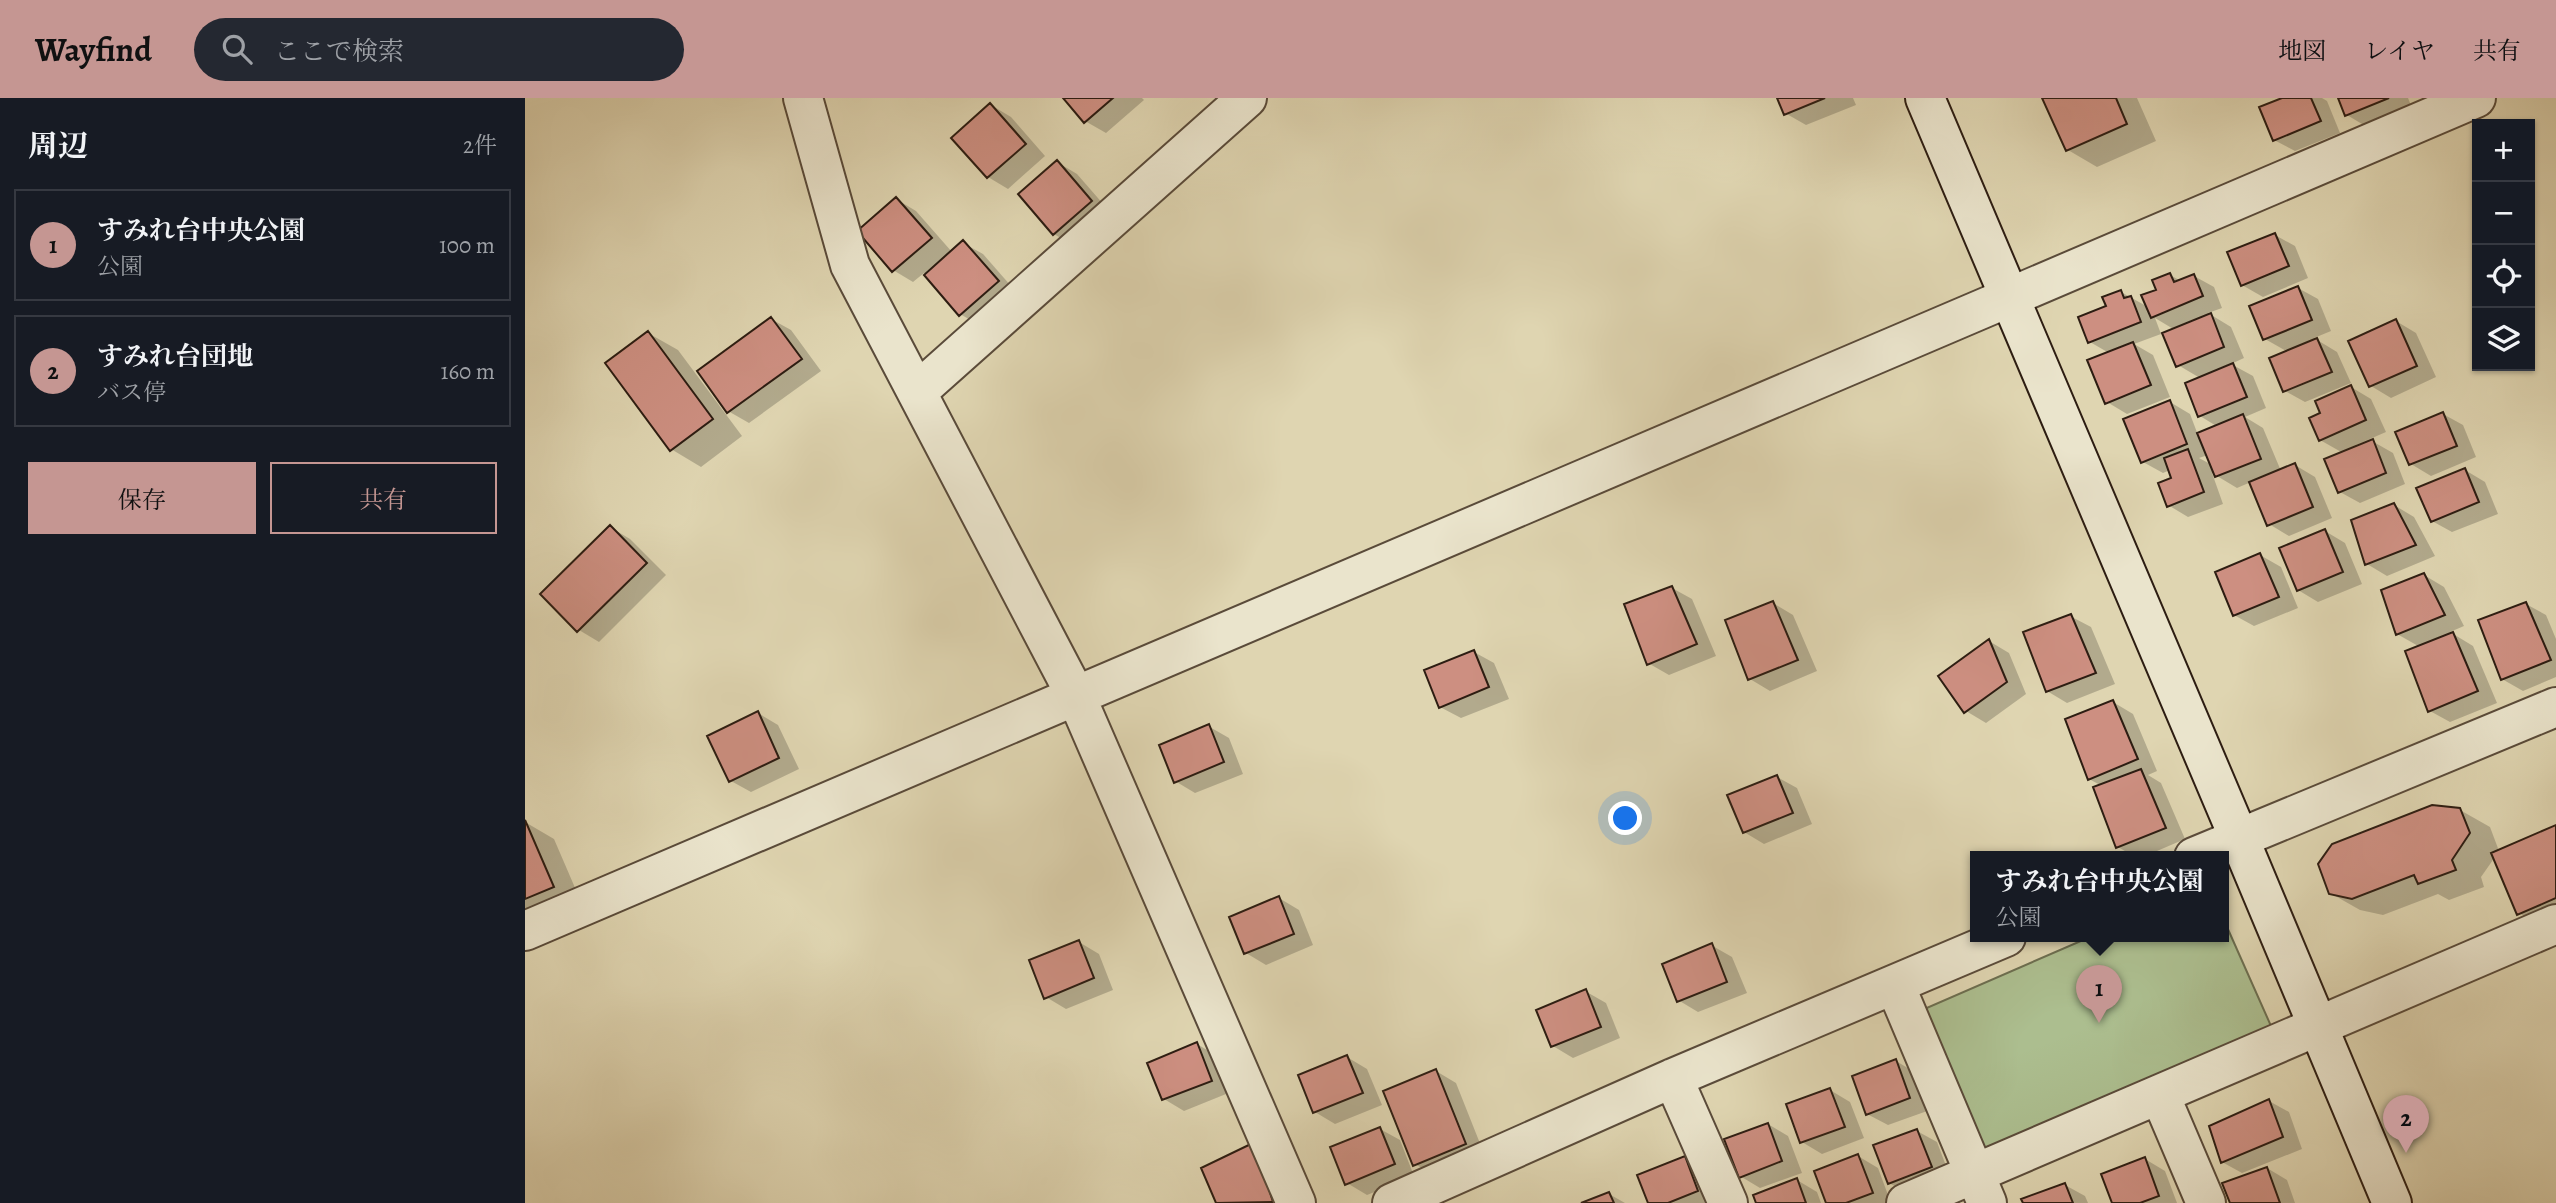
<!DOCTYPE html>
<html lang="ja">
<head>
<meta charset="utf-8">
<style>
  :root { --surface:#171b24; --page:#242831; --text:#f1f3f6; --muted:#9ea1a6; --line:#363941; --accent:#c59692 }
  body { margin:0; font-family:Alegreya,"Noto Serif JP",serif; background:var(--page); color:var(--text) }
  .controls { position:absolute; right:21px; top:21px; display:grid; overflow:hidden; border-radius:0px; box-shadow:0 2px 5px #0004 }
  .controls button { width:63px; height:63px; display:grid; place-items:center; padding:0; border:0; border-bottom:2px solid var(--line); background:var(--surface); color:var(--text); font:35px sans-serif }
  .you { position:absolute; left:1101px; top:721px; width:24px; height:24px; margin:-18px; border:5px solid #fff; border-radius:50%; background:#1a73e8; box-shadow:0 0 0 10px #1a73e833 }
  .badge { display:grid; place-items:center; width:46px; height:46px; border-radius:50%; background:var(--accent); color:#111; font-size:23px; font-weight:700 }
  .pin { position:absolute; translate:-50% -58px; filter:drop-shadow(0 2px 4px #0008) }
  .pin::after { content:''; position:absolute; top:37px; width:24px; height:21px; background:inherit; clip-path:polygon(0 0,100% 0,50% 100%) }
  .popup { position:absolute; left:1445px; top:753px; width:259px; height:91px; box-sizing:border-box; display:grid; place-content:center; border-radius:0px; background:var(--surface); filter:drop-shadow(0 2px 5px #0005); font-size:23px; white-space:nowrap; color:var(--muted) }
  .popup b { font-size:26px; color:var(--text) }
  .popup::after { content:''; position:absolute; left:50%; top:100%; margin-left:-14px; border:14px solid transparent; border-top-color:var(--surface) }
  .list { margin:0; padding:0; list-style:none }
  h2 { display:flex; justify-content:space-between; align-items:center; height:91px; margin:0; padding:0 28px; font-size:30px }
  h2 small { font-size:23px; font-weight:400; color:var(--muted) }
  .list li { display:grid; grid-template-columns:46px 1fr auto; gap:21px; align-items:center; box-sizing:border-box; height:112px; margin:0 14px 14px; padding:0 14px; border:2px solid var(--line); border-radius:0px }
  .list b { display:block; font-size:26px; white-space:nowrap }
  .list p { margin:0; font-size:23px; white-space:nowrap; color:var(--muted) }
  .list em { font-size:23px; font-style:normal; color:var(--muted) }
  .actions { display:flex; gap:14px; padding:21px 28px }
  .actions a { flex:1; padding:16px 0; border:2px solid var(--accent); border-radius:0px; text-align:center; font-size:24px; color:var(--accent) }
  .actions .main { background:var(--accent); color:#111 }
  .icon { flex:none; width:38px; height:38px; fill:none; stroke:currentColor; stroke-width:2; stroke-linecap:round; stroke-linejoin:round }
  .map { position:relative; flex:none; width:2031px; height:1105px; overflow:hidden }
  header { display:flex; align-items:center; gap:42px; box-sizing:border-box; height:98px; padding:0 35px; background:var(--accent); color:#111 }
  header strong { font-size:33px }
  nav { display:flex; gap:38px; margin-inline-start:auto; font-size:24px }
  .search { width:490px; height:63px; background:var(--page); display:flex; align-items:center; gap:18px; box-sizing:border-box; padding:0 24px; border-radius:38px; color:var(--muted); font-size:26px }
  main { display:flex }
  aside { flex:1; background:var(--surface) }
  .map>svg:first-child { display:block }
</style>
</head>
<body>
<header>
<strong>Wayfind</strong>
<div class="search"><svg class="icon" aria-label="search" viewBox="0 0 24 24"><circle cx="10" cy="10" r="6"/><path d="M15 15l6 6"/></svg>ここで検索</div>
<nav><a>地図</a><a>レイヤ</a><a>共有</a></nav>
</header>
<main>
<aside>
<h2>周辺<small>2件</small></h2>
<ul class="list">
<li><span class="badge">1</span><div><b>すみれ台中央公園</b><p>公園</p></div><em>100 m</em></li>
<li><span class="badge">2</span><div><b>すみれ台団地</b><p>バス停</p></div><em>160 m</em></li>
</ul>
<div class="actions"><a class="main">保存</a><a>共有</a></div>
</aside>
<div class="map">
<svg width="2031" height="1105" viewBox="0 0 2031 1105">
  <rect width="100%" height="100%" fill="#dfd5b1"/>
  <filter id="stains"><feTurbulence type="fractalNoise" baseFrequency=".00286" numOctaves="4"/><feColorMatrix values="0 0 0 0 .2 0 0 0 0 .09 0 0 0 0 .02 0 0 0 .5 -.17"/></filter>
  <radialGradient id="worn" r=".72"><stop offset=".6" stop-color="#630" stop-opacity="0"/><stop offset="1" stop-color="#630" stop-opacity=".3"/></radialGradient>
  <path fill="#acbe8f" stroke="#6c6e50" stroke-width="2" d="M1698 820 1750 937 1463 1062 1397 912 1565 839H1698Z"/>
  <path fill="#0003" fill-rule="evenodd" d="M540 0H617L619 2 581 35 560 23Z
    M1254 0H1328L1331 7 1281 27 1260 15Z
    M1519 0H1612L1631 43 1572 69 1543 52Z
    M1761 0H1797L1802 3 1815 35 1770 53 1749 42Z
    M1815 0H1883L1887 10 1842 29 1822 17Z
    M466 7 486 19 520 58 483 91 463 79 429 40Z
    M532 64 552 76 586 115 549 148 529 136 495 97Z
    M371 101 391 113 427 154 438 145 458 156 493 196 456 228 435 216 399 175 388 184 368 172Z
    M1750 137 1770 148 1783 180 1738 199 1717 187Z
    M1645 177 1656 183 1669 178 1689 189 1697 210 1683 215 1706 229 1719 260 1706 266 1728 278 1741 310 1720 319 1738 330 1756 373 1770 367 1790 379 1807 420 1764 438 1744 426 1726 384 1712 390 1687 375 1698 406 1663 419 1643 407 1649 381 1645 372 1638 375 1618 364 1645 304 1665 316 1673 337 1693 329 1675 318V280L1653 267 1650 232 1630 220 1636 236 1609 246 1628 257 1645 299 1602 316 1582 304 1584 255 1565 244 1583 209 1596 194 1623 209ZM1683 357 1687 367 1674 360Z
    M1773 190 1793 201 1806 233 1789 240 1812 254 1826 285 1780 304 1760 293 1763 254 1740 241Z
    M246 221 266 232 296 273 224 325 203 313Z
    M1871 223 1891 235 1911 279 1866 300 1846 288Z
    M123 235 153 252 217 338 176 369 146 351Z
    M1826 289 1846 301 1861 334 1831 347 1832 350 1847 343 1868 355 1880 386 1835 405 1815 394 1818 355 1795 342 1797 316Z
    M1918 316 1938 327 1951 359 1906 378 1886 366Z
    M1940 372 1960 384 1973 416 1927 434 1907 423Z
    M1869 407 1889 419 1910 458 1862 478 1842 466Z
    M85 429 105 441 141 477 74 544 54 532Z
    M1800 433 1820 445 1837 486 1793 504 1773 492Z
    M1735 457 1756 469 1773 510 1729 528 1709 517Z
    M1899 477 1919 489 1939 528 1925 534 1948 548 1972 605 1925 624 1905 613 1895 549 1872 536Z
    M1147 490 1167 501 1191 558 1144 577 1123 565Z
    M1248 505 1268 517 1292 573 1245 593 1225 581Z
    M2001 506 2021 517 2031 541V579L1998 593 1977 581Z
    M1545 518 1566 529 1590 586 1542 605 1522 593Z
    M1464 543 1484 555 1501 596 1461 625 1441 613Z
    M949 554 969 565 984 601 936 620 915 609Z
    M1588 604 1608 616 1632 673 1623 677 1636 685 1660 741 1618 759H1610L1593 749 1577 688 1564 681Z
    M233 615 253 627 274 671 226 694 206 683Z
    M683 628 704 640 718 676 670 695 650 683Z
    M1252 679 1272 690 1287 726 1239 746 1219 734Z
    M1935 712 1965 729 1974 753 2031 729V829L2023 832 1994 815 1970 759 1956 779 1959 789 1924 802 1913 796 1858 817 1835 812 1805 795Z
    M0 724 29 741 57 806 0 831Z
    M754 800 774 812 788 847 741 867 721 855Z
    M554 844 574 856 588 892 541 911 521 899Z
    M1186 847 1207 859 1222 895 1173 914 1153 902Z
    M1060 893 1081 905 1095 940 1048 960 1028 948Z
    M672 946 692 958 706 994 659 1013 639 1001Z
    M822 959 842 971 857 1007 810 1026 790 1014Z
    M1371 963 1391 975 1405 1012 1363 1027 1342 1016Z
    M911 973 931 985 960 1058 910 1078 890 1066Z
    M1305 992 1325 1004 1339 1040 1297 1056 1277 1044Z
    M1744 1003 1764 1014 1777 1051 1717 1075 1697 1064Z
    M1243 1026 1263 1038 1277 1075 1235 1090 1215 1078Z
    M855 1031 875 1042 889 1078 842 1097 822 1085Z
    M1392 1033 1412 1044 1426 1081 1384 1096 1364 1085Z
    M730 1046 765 1105H692L678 1071Z
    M1333 1058 1353 1070 1366 1105H1303Z
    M1159 1060 1180 1071 1191 1105H1125Z
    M1620 1061 1640 1073 1652 1105H1589Z
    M1742 1070 1762 1082 1770 1105H1707Z
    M1272 1082 1292 1094 1296 1105H1233Z
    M1540 1087 1560 1098 1563 1105H1500Z
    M1084 1096 1100 1105H1061Z"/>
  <path fill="#cd8f81" stroke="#2d1d12" stroke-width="2" d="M538 0H588L559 25Z
    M1252 0H1300L1259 17Z
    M1517 0H1591L1602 26 1541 53Z
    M1757 0H1786L1796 23 1748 43 1734 9Z
    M1813 0H1864L1820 18Z
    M465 5 501 46 462 80 426 40Z
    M532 62 567 103 528 137 493 96Z
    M371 99 407 140 367 174 332 133Z
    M1750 135 1764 168 1716 188 1702 154Z
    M438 142 474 183 434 218 399 177Z
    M1645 175 1649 184 1669 176 1678 198 1626 220 1616 197 1631 192 1627 182Z
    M1773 188 1787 222 1738 242 1724 208Z
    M1596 192 1599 200 1606 198 1616 224 1563 245 1553 219 1581 208 1577 199Z
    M1686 215 1699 249 1651 269 1637 235Z
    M246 219 277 261 202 315 172 273Z
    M1871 221 1892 268 1844 289 1823 243Z
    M123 233 188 321 145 353 80 265Z
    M1792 240 1807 274 1758 294 1744 260Z
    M1608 244 1626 287 1580 306 1562 262Z
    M1708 265 1722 299 1673 319 1660 285Z
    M1826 287 1841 322 1794 343 1784 320 1795 315 1790 303Z
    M1645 302 1662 346 1616 365 1598 321Z
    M1918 314 1932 348 1884 367 1870 334Z
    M1718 316 1736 361 1690 379 1672 335Z
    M1848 341 1861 375 1813 395 1799 361Z
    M1663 351 1679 394 1642 409 1633 385 1646 380 1639 360Z
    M1770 365 1788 409 1742 428 1724 384Z
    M1940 370 1954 404 1906 424 1891 390Z
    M1869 405 1891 447 1840 467 1826 422Z
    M85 427 122 465 52 534 15 496Z
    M1800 431 1818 474 1772 493 1754 450Z
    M1735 455 1754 499 1708 518 1690 474Z
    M1899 475 1920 517 1871 537 1856 492Z
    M1147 488 1172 546 1122 567 1099 506Z
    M1248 503 1273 562 1223 582 1200 522Z
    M2001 504 2026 562 1976 582 1953 522Z
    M1546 516 1571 575 1521 594 1498 534Z
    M1928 534 1953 593 1903 614 1880 553Z
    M1464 541 1482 584 1439 615 1413 578Z
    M949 552 964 589 914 610 899 572Z
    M1588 602 1613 661 1563 682 1540 621Z
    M233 613 254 660 204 684 182 638Z
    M684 626 699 664 649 685 634 647Z
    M1616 671 1641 730 1591 750 1568 689Z
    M1252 677 1268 715 1218 735 1202 697Z
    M1907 707 1935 710 1945 735 1927 762 1931 772 1893 786 1889 777 1827 801 1804 796 1793 766 1807 746Z
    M0 722 29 789 0 801Z
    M2031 727V800L1992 817 1966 755Z
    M754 798 769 836 719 856 704 819Z
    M554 842 569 880 519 901 504 862Z
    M1187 845 1202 884 1152 904 1137 866Z
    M1061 891 1076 929 1026 949 1011 912Z
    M672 944 687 983 637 1002 622 965Z
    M822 957 838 995 788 1015 773 977Z
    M1371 961 1385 1000 1341 1017 1327 978Z
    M911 971 941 1046 888 1068 858 993Z
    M1305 990 1320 1029 1275 1045 1261 1006Z
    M1744 1001 1758 1039 1696 1065 1684 1028Z
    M1243 1025 1257 1063 1214 1080 1199 1041Z
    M855 1029 870 1066 820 1087 805 1049Z
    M1392 1031 1407 1069 1363 1086 1348 1047Z
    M730 1044 748 1104 691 1105 676 1070Z
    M1333 1056 1348 1095 1321 1105H1301L1289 1073Z
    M1160 1058 1173 1093 1143 1105H1123L1112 1077Z
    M1620 1059 1634 1098 1615 1105H1587L1576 1076Z
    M1742 1069 1755 1105H1705L1697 1085Z
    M1272 1080 1281 1105H1231L1228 1097Z
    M1540 1085 1548 1105H1498L1496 1101Z
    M1084 1094 1089 1105H1056Z"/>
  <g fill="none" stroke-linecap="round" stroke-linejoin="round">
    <g stroke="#5a4b3a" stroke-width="42">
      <path id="street" d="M278 0 325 167 551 598 771 1105
        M392 294 722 0
        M1669 759 2031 609
        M0 833 1951 0
        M1370 887 1462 1105
        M1148 980 1203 1105
        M1635 997 1681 1105
        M867 1105 1148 980 1481 839
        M1381 1105 2031 826"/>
    </g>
    <g stroke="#2d1d12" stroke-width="42">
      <path id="secondary" d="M1400 0 1714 740 1867 1105"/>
    </g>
    <use href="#street" stroke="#eae4cc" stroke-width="38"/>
    <use href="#secondary" stroke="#eae4cc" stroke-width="38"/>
  </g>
  <rect width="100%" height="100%" filter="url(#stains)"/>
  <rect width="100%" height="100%" fill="url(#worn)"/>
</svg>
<div class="controls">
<button>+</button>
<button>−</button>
<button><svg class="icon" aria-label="locate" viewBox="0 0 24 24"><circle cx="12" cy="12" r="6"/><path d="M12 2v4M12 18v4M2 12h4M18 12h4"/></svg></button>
<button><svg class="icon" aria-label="layers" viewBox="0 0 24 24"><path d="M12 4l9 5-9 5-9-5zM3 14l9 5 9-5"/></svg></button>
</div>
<div class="you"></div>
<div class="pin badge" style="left:1574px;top:925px">1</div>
<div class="popup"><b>すみれ台中央公園</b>公園</div>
<div class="pin badge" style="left:1881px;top:1055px">2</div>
</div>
</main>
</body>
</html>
